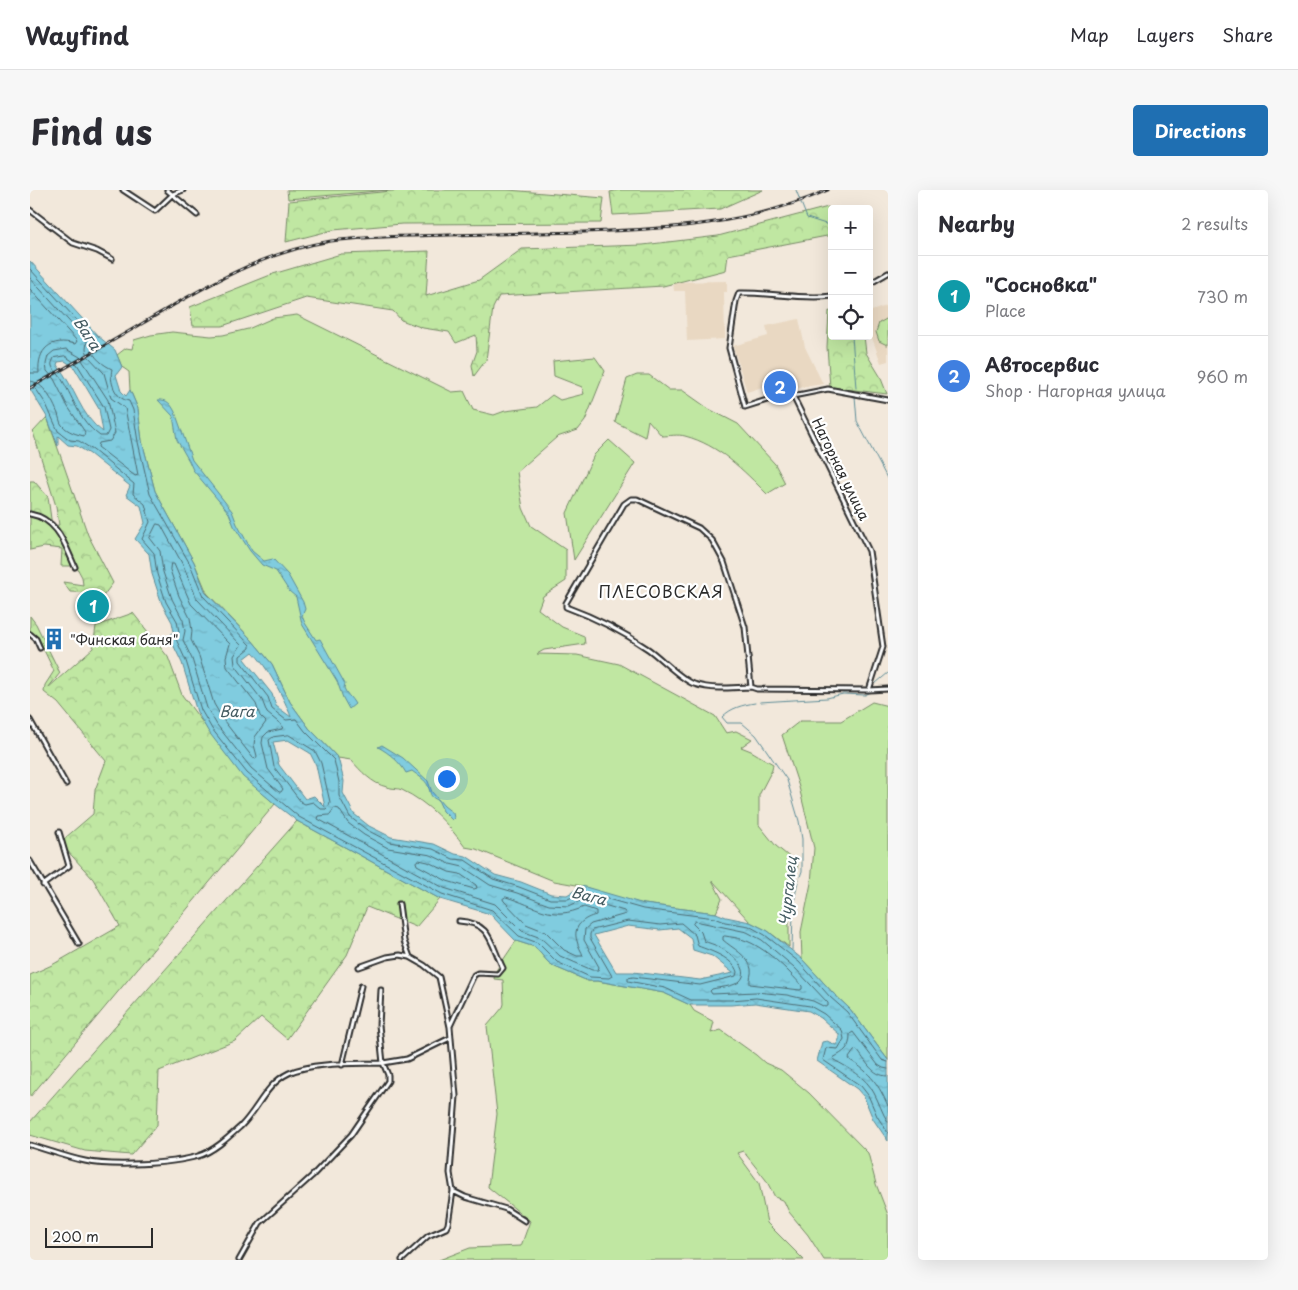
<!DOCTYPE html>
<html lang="en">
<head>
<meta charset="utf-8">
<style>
  :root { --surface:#fff; --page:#f7f7f7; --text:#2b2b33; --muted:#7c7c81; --line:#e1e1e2; --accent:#1f6fb2 }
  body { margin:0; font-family:"Playpen Sans",sans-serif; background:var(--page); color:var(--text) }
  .controls { position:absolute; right:15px; top:15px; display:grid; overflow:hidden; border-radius:5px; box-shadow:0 5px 20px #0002 }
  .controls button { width:45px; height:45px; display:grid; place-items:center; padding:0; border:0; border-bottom:1px solid var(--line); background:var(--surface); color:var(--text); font:25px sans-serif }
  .scale { position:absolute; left:15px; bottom:12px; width:108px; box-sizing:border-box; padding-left:5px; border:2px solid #2b2b2b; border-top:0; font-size:14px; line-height:18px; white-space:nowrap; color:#2b2b2b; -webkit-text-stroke:4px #fff; paint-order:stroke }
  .you { position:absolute; left:416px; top:588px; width:18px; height:18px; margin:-12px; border:4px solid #fff; border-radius:50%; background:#1a73e8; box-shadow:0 0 0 8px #1a73e833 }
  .badge { display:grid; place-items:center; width:32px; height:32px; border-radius:50%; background:var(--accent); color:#fff; font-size:16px; font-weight:700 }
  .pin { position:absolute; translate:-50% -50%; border:2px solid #fff; box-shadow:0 1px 5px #0006 }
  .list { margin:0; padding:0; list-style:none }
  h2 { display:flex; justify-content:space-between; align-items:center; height:65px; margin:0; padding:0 20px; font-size:21px }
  h2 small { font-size:16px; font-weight:400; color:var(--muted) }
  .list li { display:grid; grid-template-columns:32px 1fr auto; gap:15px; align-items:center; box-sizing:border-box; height:80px; padding:0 20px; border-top:1px solid var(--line) }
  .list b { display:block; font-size:19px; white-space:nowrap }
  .list p { margin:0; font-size:16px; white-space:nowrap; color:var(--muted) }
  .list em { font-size:16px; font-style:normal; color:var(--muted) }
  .icon { flex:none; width:28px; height:28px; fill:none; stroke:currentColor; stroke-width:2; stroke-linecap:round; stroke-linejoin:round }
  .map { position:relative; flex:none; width:858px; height:1070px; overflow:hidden; border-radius:5px }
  header { display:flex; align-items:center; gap:30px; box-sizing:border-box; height:70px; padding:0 25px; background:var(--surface); border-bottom:1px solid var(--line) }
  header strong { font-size:24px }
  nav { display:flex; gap:28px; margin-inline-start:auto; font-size:18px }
  .intro { display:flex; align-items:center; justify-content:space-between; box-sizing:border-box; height:120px; padding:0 30px }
  h1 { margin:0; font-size:35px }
  .button { padding:12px 22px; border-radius:5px; background:var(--accent); color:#fff; font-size:18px; font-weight:700 }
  main { display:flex; gap:30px; padding:0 30px }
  aside { flex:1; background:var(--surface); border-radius:5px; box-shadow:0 5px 20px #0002 }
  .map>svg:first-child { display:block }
</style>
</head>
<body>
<header>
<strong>Wayfind</strong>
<nav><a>Map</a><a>Layers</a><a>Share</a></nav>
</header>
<div class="intro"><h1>Find us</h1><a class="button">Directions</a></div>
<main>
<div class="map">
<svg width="858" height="1070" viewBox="0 0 858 1070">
  <defs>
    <pattern id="forest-crowns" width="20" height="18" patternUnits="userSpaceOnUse" patternTransform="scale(1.25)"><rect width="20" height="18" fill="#c0e7a2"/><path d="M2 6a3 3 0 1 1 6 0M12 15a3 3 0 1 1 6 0" fill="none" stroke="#a5c68c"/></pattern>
    <pattern id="water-ripples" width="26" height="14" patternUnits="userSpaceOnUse" patternTransform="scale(1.25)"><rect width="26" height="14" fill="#80ccdf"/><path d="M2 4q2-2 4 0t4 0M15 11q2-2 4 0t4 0" fill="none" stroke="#6fafc0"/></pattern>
  </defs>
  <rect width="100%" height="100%" fill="#f2e8db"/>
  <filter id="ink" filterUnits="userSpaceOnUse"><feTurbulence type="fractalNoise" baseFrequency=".02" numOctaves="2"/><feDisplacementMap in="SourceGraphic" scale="10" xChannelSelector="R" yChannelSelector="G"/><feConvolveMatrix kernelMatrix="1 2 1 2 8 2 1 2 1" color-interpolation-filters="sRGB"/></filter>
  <g filter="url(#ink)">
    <path fill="#e9d8c2" d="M697 91V102H694L695 149 657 151 655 101H644L643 92Z
      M858 115V171L851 173 839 139V122Z
      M769 129 775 157 793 194 761 199 757 189 717 202 703 156 738 146 736 136Z"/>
    <path fill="#c0e7a2" stroke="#768966" d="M257 0H358L258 9Z
      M267 125 422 202 434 201 443 220 464 225 475 221 507 217 522 205 530 210 554 204 552 197 524 186 523 171 565 167 575 181 555 231 548 240 527 247 487 282 493 318 501 336 536 360V391L513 406 508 419 532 437 554 446 555 454 514 460 507 464 547 465 589 474 685 526 696 543 706 541 722 549 711 557 721 561 743 574 742 580 729 605V635L746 656 768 674 759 719V757L738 741 720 732 682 690 692 709 686 723 614 714 588 708 552 696 524 691 446 659 435 657C418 634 399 613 372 600 368 598 362 599 357 597 342 594 331 581 321 570L308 568 279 538 260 512 242 474 221 449 177 403 164 372 125 301 112 251 108 219 100 200 99 182 92 177 87 165 96 158 102 159 104 150 121 145 142 142 181 146 193 145 218 139 243 128Z
      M858 128V155H857L849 151 846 142 849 133Z
      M607 185H619L639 200H652L679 219 708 234 745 274 755 293 737 304C713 280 689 255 655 246 648 244 639 246 632 246L618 230 615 247 585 232 597 189Z
      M579 250 605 273 544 370 537 323 564 265Z
      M842 512 858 516V870L820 819 803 803 772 769 771 742 781 693 784 658 769 597 752 545 770 531H811Z
      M486 751 505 757 518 772 525 777 558 791H567L634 803 660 815 664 821 684 832 681 843 691 840 726 865 735 873 751 880 779 903 838 963 846 994 858 1025V1070H794L778 1045 759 1022 754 1011 745 1007 736 990 713 961 707 963 729 993 737 1033 774 1070H409L440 1058 491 1056 500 1031 458 997 467 924 457 836 473 817 474 814 473 790 464 789 465 782Z"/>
    <path fill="url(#forest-crowns)" stroke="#768966" d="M372 0H478L574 8 571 33 372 34 303 40 256 52 259 11Z
      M589 0H733L690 19 583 25 580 2Z
      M798 17 802 20V45L698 65 696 80 633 96 469 106 463 118 456 170 444 186 442 175 447 161 446 145 426 153 419 142 393 138 371 130 363 121 276 108 192 136H163L160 117 243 84 311 64 399 61 396 106 449 90 492 59 613 55 688 46Z
      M799 121 802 122V146H834L836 163 850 186 857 204 800 197 797 157Z
      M17 227 58 345 83 393 70 410 63 403 40 402 33 392 53 395 52 387 46 376H31L32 359 14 357 0 360V291H4L18 307 22 336 29 335 26 316 3 242Z
      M103 423 138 467 152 505 213 586 245 614 0 907V785L22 775 90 736 63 689 33 656 35 648 63 624 65 600 76 571 28 513 14 502 15 495 24 481 11 454 0 440V426L6 434 30 483 18 498 63 458 66 436Z
      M267 631 410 709 386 737 337 717 317 765 257 849 231 827 205 851 129 881 127 935 101 965 55 961 0 945V932Z"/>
    <path fill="url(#water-ripples)" stroke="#5e8c97" fill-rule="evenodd" d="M0 71 68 146 85 160 92 177 86 185 91 201 96 206 100 200 108 219 112 251 125 301 164 372 176 403 221 449 242 474 260 512 279 538 308 568 314 591 313 603 324 624 339 636 361 647 404 654 425 664 436 666 465 685 491 692 521 704 537 705 552 696 614 714 686 723 696 727 720 732 738 741 772 769 803 803 820 819 858 870V951L843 929 834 907 827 899 787 871 792 852 797 851 806 855 809 850V844L791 828 779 821 725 813 701 815H660L634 803 568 791H558L525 777 518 772 505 757 486 751 460 724 410 709 267 631 245 614 213 587 178 541 167 522 152 473 139 446 144 442 142 432 132 414 122 384 119 364 105 349 115 333 111 316 96 305 100 296 60 264 47 256 38 255 28 246V256L17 227 0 199ZM35 171 44 177 69 219 73 242C50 226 45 196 27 175L28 172ZM223 462C236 475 255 509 261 527L246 516 242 504 214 469ZM258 550 280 563 286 575 295 617 284 606 275 609 249 575 243 552ZM598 736 630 740 648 738 661 748 663 760 682 766 703 783 670 790 603 782H586L564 745Z
      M128 210C137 209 141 214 145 222L162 270 202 321 207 334 222 361 234 371 243 369 258 385 273 412 275 419 272 426 275 433 286 450 290 449 315 494 314 498C316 504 321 507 325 514L319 519 313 508 307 491 272 434 266 407 259 401 246 381 232 375 220 361 204 336 199 323 163 280 159 271 147 250 143 226Z
      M352 555 373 568 398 591 402 602 414 616 423 623 424 628 422 630 413 621 408 610C399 607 401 603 398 596 396 590 387 585 382 581L376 583C370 572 359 563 348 557Z"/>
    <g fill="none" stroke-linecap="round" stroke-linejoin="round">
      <path stroke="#4d6b73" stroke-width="1" d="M0 79 65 150C64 153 62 155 62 158 62 167 75 176 82 179 79 191 85 209 99 211L103 220 108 252 120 304 160 374 173 406 220 455V458L210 466V471L238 507 242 519 256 530 266 529 275 541 304 570 309 592V606L320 627 337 640 360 652 403 659 423 669 435 670 463 689 489 697 520 709H538L553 702 613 719 685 728 695 732 719 736 735 745 769 772 800 807 817 822 852 870 858 872
        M0 88 57 151 56 159 58 166 74 183 81 208 95 218 108 285 105 286 68 257 69 253 80 251 85 243 78 210 50 167 36 159 24 161 18 166 16 174 17 181 24 189 38 217 55 242 54 246C46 244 38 242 32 235 30 233 29 227 28 224 23 212 14 192 0 191
        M0 99 47 151 45 154C21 147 7 159 9 183H0
        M35 166 47 174 74 217 79 240 76 246H70C47 229 44 207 29 185 27 182 23 180 22 176 21 173 23 171 24 168Z
        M0 197 6 199 16 214 28 241 40 250 49 251 63 260 104 294 103 304 115 314 120 332 112 349 124 363 127 384 136 412 147 431 149 442 146 449 156 471 171 520 182 539 217 583 269 627 412 704 462 720 489 746 508 753 527 772 560 787 579 788 582 786 560 748V744L562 740 598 731 630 735 651 733 665 745 668 756C681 761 703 768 707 782L706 786 670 795 603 787 598 788V791L635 798 661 810H701L726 808 780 816 794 824 812 840 814 849 808 859 796 858 793 870 831 896 838 905 847 926 858 943
        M127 334 131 335 154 377 167 409 211 455 204 466 205 475 232 510 237 523 253 536 252 539 238 542 233 547 232 553 238 579 253 599 251 602H249L221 578 187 535 177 518 162 469 153 450 155 441 153 430 142 409 133 382 130 361 120 348Z
        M141 374H144L161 414 200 454 196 467 197 477 226 514 230 526 236 532 225 547 224 555 227 566 226 569 223 568 194 531 184 514 169 466 161 450 162 441 160 428 149 406 140 380Z
        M259 545 285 561 291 573 300 612 299 616 296 619H291L283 612 275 614 271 612 244 577 239 550 243 547Z
        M305 618 309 619 318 633 334 645 358 658 401 665 420 674 433 677 460 695 487 703 519 715 539 716 554 709 594 721 596 724 561 734 555 739 554 750 569 777 568 780H562L530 766 511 748 492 741 465 714 414 698 288 629 289 626 299 625Z
        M389 670 398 672 419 682 430 684 446 695 447 698 444 699 417 691 387 675 386 672Z
        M476 707C507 716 521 732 554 717L566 721V725C554 728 542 736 547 751 548 757 552 761 553 766H547L534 760 516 742 496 734 474 711 473 709Z
        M665 731 717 742 732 750 764 777 798 813V816L795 817 783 811 757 805 726 802 682 804 680 801 682 799C690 797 702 797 709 792 724 779 698 762 689 757 684 754 678 753 674 751L671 742 663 734Z
        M695 746C701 747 709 748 714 750 735 757 758 780 772 796V799L770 800 720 794C719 789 722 784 721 779 719 766 702 758 693 750V747Z
        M858 879 853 878 848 875 823 842 820 844C820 859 815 861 803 868L804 870C819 878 836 887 844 903 849 912 852 923 858 932
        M858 886C842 886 836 871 827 860L824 861 819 868 820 870C841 883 849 895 858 916"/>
      <path stroke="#5e8c97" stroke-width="1" d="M766 0 777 28 802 36
        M822 146 826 198
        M825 206 827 231 858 290
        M846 493 858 483
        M730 512 797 508 813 504 835 505 843 501
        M725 513C712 515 701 518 692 527L697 533H712L726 545 757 590 769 631 772 649V681L767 695 763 719 762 760"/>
      <g stroke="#2b2b2b" stroke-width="7">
        <path id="minor" d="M93 0 125 21 143 4 153 0
          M137 0 167 25
          M0 20 43 53 67 61 82 69
          M839 94 858 83
          M802 106C771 110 740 102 709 103L706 111 699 158 715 217 759 203 763 206 798 199 858 210
          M0 324C28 329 35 355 45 377
          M0 444 6 449 10 458
          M721 497C702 498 682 500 664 494 650 489 631 468 618 459 592 441 566 428 536 417V413L594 314 601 309H607L669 338 682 350 694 372 715 437 721 497 727 499 839 500 853 457 839 361 763 206
          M839 500 858 499
          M0 530 36 594
          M0 671 49 754
          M13 695 39 676 29 642
          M369 714 374 751 380 767
          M329 777 357 767 370 765 380 767 394 775 409 787 420 837 426 906 420 983 423 1001 418 1034 416 1038 398 1046 372 1070
          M420 836 444 785 448 783 468 784 473 778C460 753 462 733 429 731
          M312 875 331 796
          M0 955C18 960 36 967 55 971 82 977 141 974 168 966 183 962 200 946 211 936 228 919 236 894 259 883 283 872 327 874 353 873L349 835 351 800
          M423 1001 435 1007 476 1019 495 1031
          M209 1070 230 1033 282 986 321 945 358 891V885L353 873 377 869 420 848"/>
      </g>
      <use href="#minor" stroke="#fff" stroke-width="3"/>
      <g stroke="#2b2b2b" stroke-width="3">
        <path id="rail" d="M0 198C38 176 76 155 113 133 172 98 232 62 301 51 340 46 380 46 419 45 464 44 509 43 554 42 640 39 718 35 798 0"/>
      </g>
      <use href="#rail" stroke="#fff" stroke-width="1" stroke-dasharray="4" stroke-linecap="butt"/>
    </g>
  </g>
  <defs>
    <g id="building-bare" transform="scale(1.725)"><path d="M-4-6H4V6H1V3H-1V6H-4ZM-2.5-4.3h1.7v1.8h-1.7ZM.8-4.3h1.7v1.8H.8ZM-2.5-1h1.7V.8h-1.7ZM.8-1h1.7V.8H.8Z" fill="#1f6fb2" stroke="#fff" stroke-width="2.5" paint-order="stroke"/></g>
  </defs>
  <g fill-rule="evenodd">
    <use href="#building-bare" x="24" y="449"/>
  </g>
  <g text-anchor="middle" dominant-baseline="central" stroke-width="4.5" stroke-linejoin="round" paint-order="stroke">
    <g font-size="14" fill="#2b2b2b" stroke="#fff">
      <text transform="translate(811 279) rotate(64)">Нагорная улица</text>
    </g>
    <g font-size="14" fill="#2b2b2b" stroke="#fff" text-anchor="start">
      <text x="40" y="449">"Финская баня"</text>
    </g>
    <g font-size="15" font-style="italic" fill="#445b61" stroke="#fff">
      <text transform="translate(58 143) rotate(57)">Вага</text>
      <text x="207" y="520">Вага</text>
      <text transform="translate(757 701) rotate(-84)">Чургалец</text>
      <text transform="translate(559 705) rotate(14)">Вага</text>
    </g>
    <g font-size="16" letter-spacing="1" fill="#2b2b2b" stroke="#fff">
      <text x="631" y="401">ПЛЕСОВСКАЯ</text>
    </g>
  </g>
</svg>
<div class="controls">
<button>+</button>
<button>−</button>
<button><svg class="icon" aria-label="locate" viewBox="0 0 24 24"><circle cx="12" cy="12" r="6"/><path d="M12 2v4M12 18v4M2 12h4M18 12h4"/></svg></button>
</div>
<div class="scale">200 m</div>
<div class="you"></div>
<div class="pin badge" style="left:63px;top:416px;background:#0f9aa8">1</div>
<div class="pin badge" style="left:750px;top:197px;background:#3f7fe0">2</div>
</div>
<aside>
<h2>Nearby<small>2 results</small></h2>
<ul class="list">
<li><span class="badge" style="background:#0f9aa8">1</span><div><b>&quot;Сосновка&quot;</b><p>Place</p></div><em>730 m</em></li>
<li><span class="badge" style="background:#3f7fe0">2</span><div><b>Автосервис</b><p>Shop · Нагорная улица</p></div><em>960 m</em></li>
</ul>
</aside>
</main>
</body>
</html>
